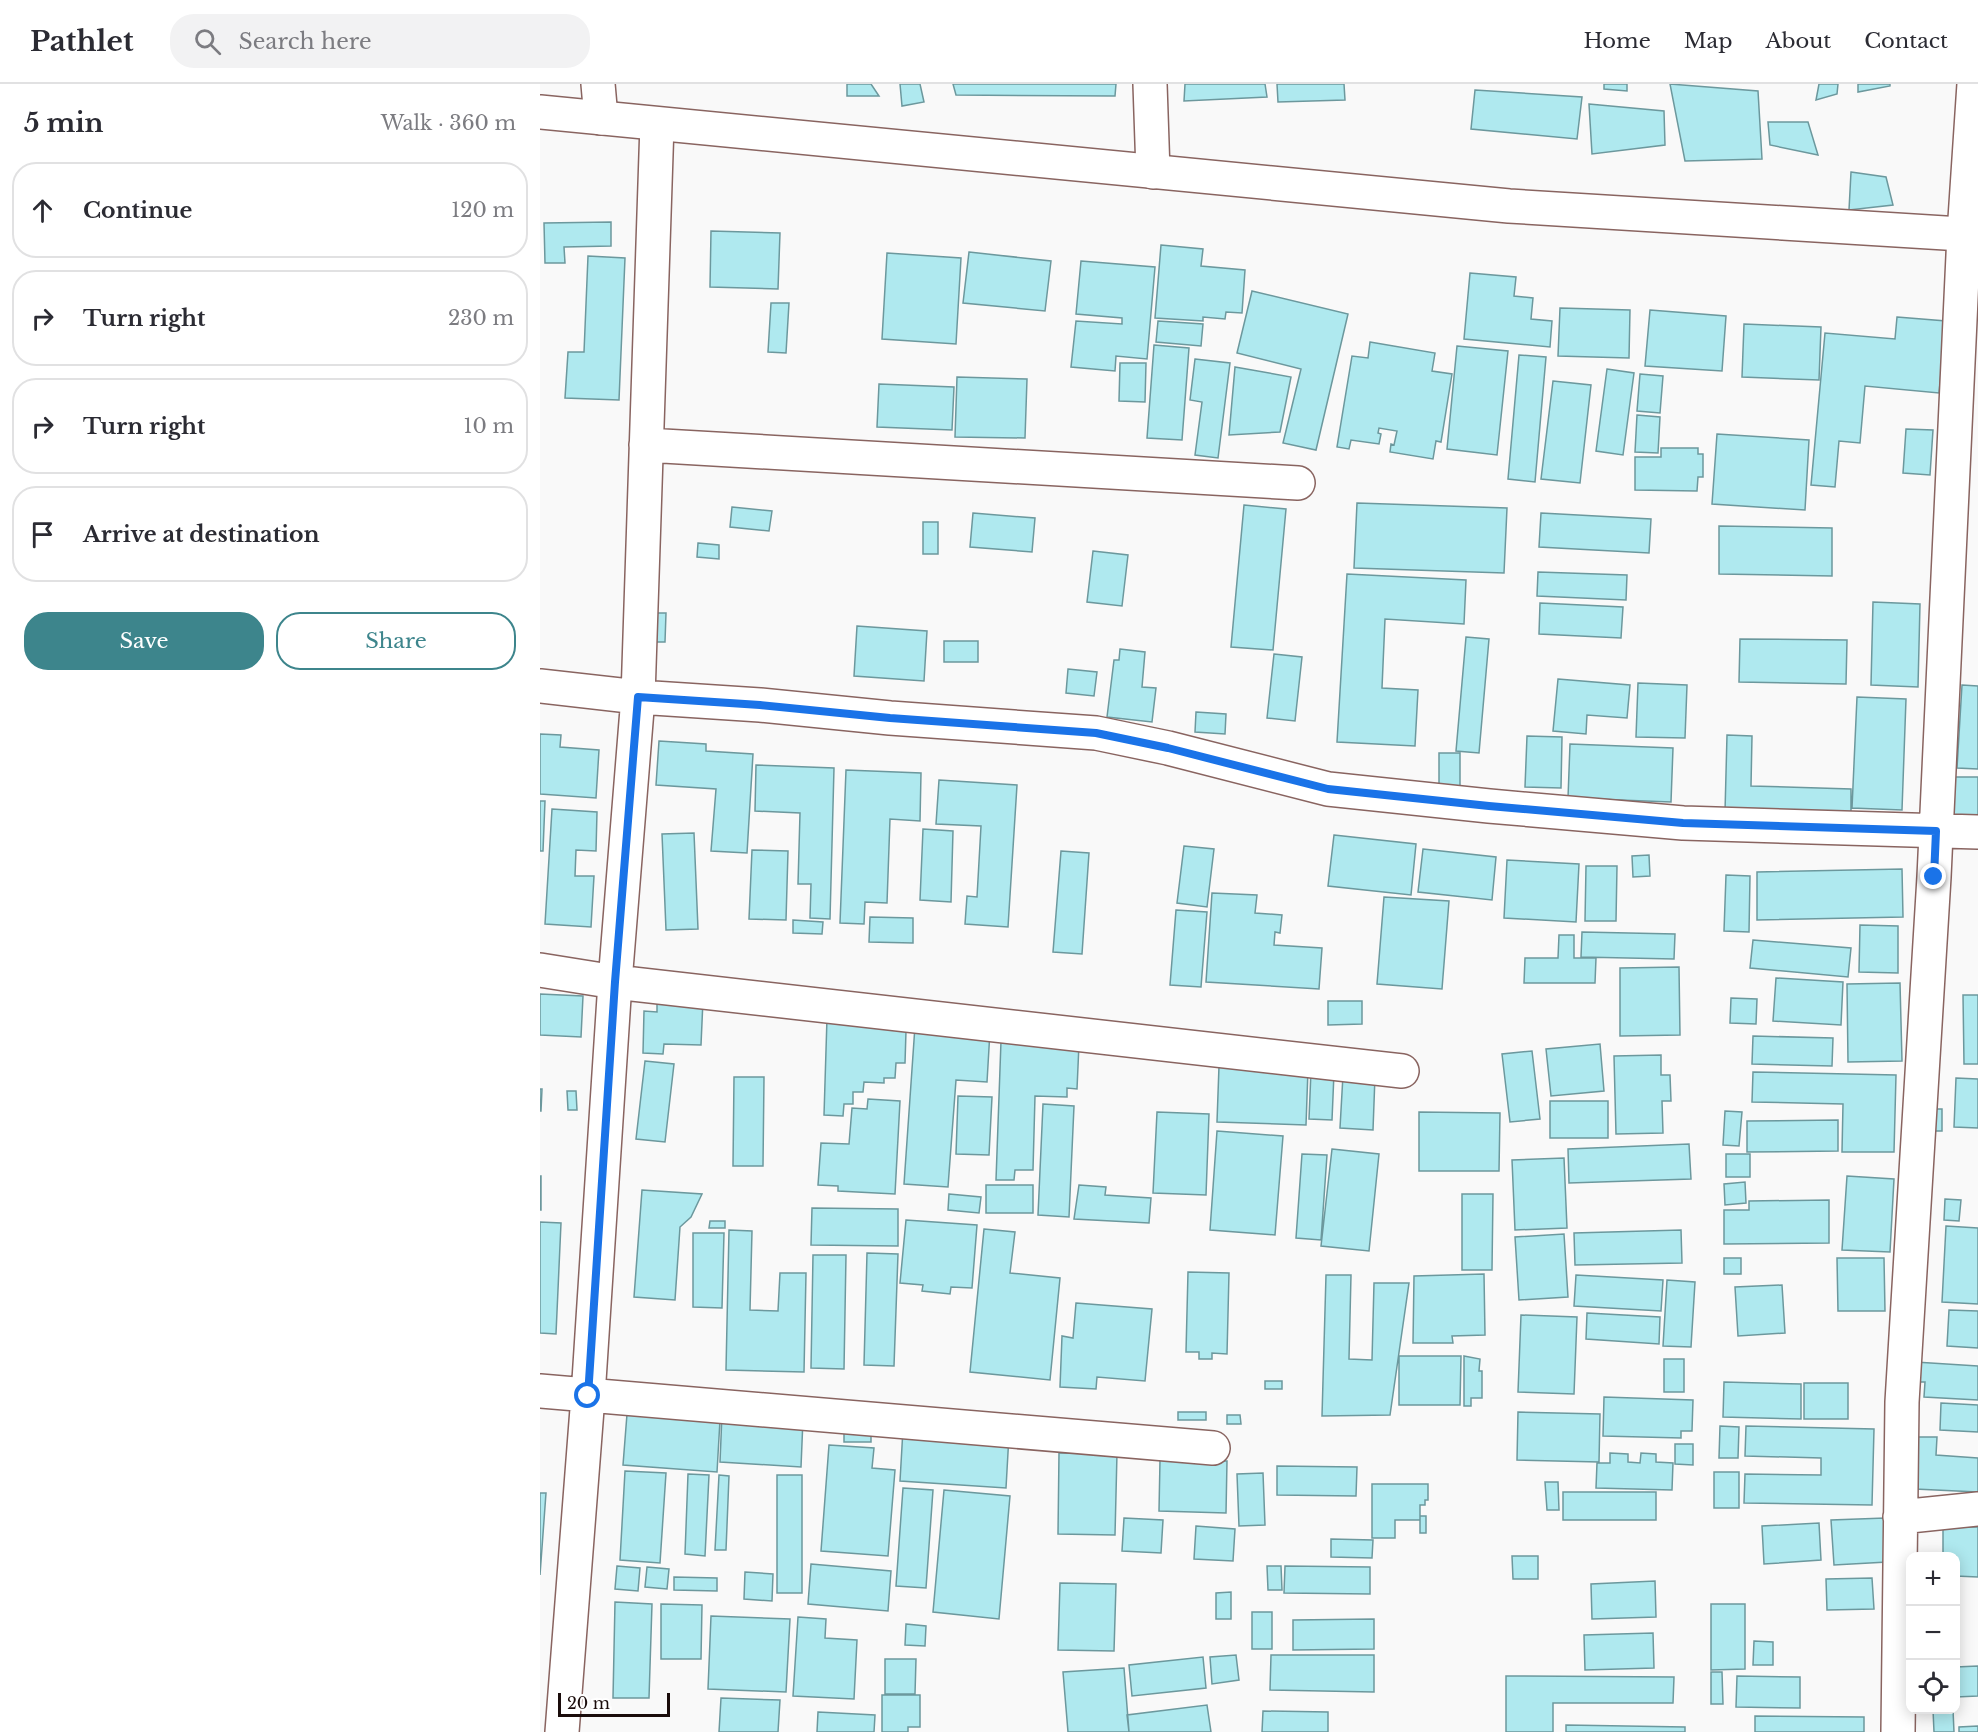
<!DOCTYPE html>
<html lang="en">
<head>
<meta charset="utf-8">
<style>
  :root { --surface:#fff; --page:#f2f2f3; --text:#2b2b33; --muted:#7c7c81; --line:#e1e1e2; --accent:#3d858c }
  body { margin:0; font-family:"Libre Baskerville",serif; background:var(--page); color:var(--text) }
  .controls { position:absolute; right:18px; bottom:18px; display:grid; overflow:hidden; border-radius:12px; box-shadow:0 3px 15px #0003 }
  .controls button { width:54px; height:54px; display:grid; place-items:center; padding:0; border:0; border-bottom:2px solid var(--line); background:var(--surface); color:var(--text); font:30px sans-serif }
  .scale { position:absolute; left:18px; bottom:15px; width:112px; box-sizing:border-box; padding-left:6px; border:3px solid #1a0c0b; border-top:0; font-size:16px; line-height:21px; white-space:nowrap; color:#1a0c0b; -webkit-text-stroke:4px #fff; paint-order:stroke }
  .stop { position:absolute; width:18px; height:18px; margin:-14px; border:4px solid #1a73e8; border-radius:50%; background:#fff }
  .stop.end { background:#1a73e8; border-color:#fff; box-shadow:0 2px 6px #0008 }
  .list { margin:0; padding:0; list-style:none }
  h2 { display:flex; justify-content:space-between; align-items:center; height:78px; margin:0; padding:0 24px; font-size:26px }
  h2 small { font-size:20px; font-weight:400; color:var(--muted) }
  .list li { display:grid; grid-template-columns:39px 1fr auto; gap:18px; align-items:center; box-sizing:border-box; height:96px; margin:0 12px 12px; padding:0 12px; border:2px solid var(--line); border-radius:24px }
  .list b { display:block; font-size:22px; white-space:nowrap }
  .list em { font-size:20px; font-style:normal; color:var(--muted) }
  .actions { display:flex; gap:12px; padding:18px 24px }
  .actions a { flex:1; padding:14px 0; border:2px solid var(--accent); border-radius:24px; text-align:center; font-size:21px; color:var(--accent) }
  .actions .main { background:var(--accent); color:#fff }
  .icon { flex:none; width:33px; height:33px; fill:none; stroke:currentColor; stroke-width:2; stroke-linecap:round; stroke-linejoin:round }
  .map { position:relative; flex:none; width:1438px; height:1648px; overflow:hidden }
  header { display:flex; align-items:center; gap:36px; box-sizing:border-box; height:84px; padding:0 30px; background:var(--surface); border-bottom:2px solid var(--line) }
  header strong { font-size:28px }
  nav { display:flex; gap:33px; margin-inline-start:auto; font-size:21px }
  .search { width:420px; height:54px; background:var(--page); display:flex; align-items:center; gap:15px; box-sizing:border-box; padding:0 21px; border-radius:24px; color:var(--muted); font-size:22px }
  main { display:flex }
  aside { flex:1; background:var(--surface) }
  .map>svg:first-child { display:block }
</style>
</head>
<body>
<header>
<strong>Pathlet</strong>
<div class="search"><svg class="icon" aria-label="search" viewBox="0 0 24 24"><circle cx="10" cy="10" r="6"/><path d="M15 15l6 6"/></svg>Search here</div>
<nav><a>Home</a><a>Map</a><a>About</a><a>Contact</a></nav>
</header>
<main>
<aside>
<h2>5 min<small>Walk · 360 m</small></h2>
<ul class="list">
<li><svg class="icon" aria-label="ahead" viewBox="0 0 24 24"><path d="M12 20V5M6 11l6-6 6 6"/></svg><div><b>Continue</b></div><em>120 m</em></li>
<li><svg class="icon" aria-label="right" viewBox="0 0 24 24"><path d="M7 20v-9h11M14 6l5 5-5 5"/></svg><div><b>Turn right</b></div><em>230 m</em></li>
<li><svg class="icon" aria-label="right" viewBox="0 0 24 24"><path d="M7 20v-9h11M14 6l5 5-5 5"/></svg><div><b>Turn right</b></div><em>10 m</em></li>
<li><svg class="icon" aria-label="arrive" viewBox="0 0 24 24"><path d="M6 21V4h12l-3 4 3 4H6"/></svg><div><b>Arrive at destination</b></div></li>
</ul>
<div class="actions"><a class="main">Save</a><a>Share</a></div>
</aside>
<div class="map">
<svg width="1438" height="1648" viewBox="0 0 1438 1648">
  <rect width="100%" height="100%" fill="#f9f9f9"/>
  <path fill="#afe9ef" stroke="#6c989d" stroke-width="1.5" d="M307 0H331L339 12H307Z
    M360 0H380L384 18 362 22Z
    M413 0H576L575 12 416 11Z
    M645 0H725L727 13 644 17Z
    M737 0H804L805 16 738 18Z
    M1064 0H1087V7L1064 5Z
    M1130 0 1218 7 1222 75 1145 77Z
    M1279 0H1298L1297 10 1276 16Z
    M1318 0H1350V2L1318 8Z
    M935 6 1042 13 1037 55 931 45Z
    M1049 20 1124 27 1125 61 1052 70Z
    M1228 38H1268L1278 71 1230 61Z
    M1311 88 1346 93 1353 121 1309 126Z
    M71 138V162L24 163 25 179H5L4 139Z
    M171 147 240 149 238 205 170 203Z
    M621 161 663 165 661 182 705 186 702 229 686 228 685 235 663 233V237L615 234Z
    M429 168 511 177 505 227 423 219Z
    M347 169 421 174 416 260 342 255Z
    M48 172 85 174 79 316 25 314 28 268H44Z
    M541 177 615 183 607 275 576 272 575 287 531 283 536 237 582 240V234L536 230Z
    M930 189 976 193 974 212 993 214 991 235 1012 237 1010 263 924 255Z
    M712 207 808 230 776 366 743 359 761 285 697 269Z
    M231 219H249L246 269 228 268Z
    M1020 224 1090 226 1089 274 1018 272Z
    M1110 226 1186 232 1182 287 1105 282Z
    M1357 233 1406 237 1399 309 1325 302 1320 359 1299 357 1295 403 1271 401 1285 249 1355 255Z
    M618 237 663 240 661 262 616 258Z
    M1204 240 1281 243 1279 296 1202 293Z
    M830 258 895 269 892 287 912 290 901 358 896 357 893 375 850 368 851 360 854 361 857 347 839 344 838 349 841 350 839 360 811 356 809 365 797 363 812 272 828 274Z
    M614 261 649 264 642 356 607 354Z
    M917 262 968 267 957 371 907 365Z
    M979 271 1006 273 995 398 968 395Z
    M655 275 690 279 678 374 655 371 662 318 650 316Z
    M580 279H606L605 318 579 317Z
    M695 283 751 293 740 348 689 351Z
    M1067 285 1094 289 1083 371 1056 367Z
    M1100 290 1123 292 1120 329 1097 327Z
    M417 293 487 295 485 354 415 353Z
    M1013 297 1051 301 1040 399 1001 395Z
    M339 300 414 303 412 346 337 343Z
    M1097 331 1120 333 1118 369 1095 368Z
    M1366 345 1393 346 1390 391 1363 389Z
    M1177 350 1269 356 1265 426 1172 420Z
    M1121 364H1158V370H1163V393H1158L1157 407 1095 406V373H1121Z
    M817 419 967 424 964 489 814 484Z
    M704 421 746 425 733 566 691 563Z
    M192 423 232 427 229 447 190 443Z
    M433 429 495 434 492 468 430 463Z
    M1001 429 1111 435 1109 469 999 463Z
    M383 438H398V470H383Z
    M1179 442 1292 444V492L1179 490Z
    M158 459 179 461V475L157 473Z
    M553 467 588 471 582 522 547 518Z
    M998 488 1087 491 1086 516 997 512Z
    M807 490 926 496 924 540 845 535 842 604 878 606 875 662 797 658Z
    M1333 518 1380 520 1378 603 1331 601Z
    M1000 519 1083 523 1081 554 999 550Z
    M113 529H126L125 558H113Z
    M317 542 387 547 384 597 314 592Z
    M926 553 949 555 939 669 916 667Z
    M1200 555 1307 556 1306 600 1199 598Z
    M404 557H438V578H404Z
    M580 565 605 568 602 603 616 604 612 638 567 633 574 576H579Z
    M734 570 762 573 755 637 727 634Z
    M528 585 557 588 554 612 526 609Z
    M1018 595 1090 601 1087 634 1047 631 1046 650 1013 647Z
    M1098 599 1147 601 1145 654 1096 653Z
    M1422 601 1438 602V685L1417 684Z
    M1317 613 1366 615 1362 726 1312 724Z
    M656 628 686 630 685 650 655 648Z
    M0 650 21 651 20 663 59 666 56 714 0 710Z
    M1187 651 1212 652 1211 702 1311 705V731L1185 728Z
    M987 652 1022 653 1021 704 985 703Z
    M119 657 166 660V667L213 670 207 769 171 767 176 705 116 701Z
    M1030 660 1133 664 1131 718 1028 714Z
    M899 669H920V703H899Z
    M216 681 294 684 290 835 270 834 271 800H258L260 729 215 727Z
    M306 686 381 689 380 737 350 735 347 819 325 818 324 840 300 839Z
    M1410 693H1438V736L1410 735Z
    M399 696 477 701 468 843 425 840 427 812 437 813 441 742 396 740Z
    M0 717H5L3 767H0Z
    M12 725 57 728 56 767 36 766 35 792H54L51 843 5 840Z
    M383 745 413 747 411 818 380 816Z
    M154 749 158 845 126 846 122 750Z
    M794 751 876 760 871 811 788 802Z
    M644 762 674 765 667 823 637 819Z
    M883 765 956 773 952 816 878 808Z
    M212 766 248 767 246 836 209 835Z
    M521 767 549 769 542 870 513 868Z
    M1109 771 1110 792 1093 793 1092 772Z
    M967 776 1039 780 1036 838 964 834Z
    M1046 782H1077L1076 837H1045Z
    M1362 785 1363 833 1217 836V788Z
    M1186 791 1210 792 1209 848 1184 847Z
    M672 809 717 811 715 829 742 831 740 849 735 848 734 861 782 864 779 905 666 898Z
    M844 813 909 817 902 905 837 900Z
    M636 826 667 828 661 903 630 901Z
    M330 833 373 834V859L329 858Z
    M253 836 283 838 282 850 253 849Z
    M1320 841 1358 842V889L1319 888Z
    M1042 848 1135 850 1134 875 1041 873Z
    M1019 851H1034V874H1056L1055 899H984L985 874H1018Z
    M1213 856 1311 864 1308 893 1210 884Z
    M1139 883 1140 951 1080 952V884Z
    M1236 894 1303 898 1301 941 1233 937Z
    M1360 899 1362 977 1308 978 1307 900Z
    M0 910 43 912 41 953 0 951Z
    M1423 911H1438V980H1424Z
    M117 912 163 916 161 961 124 960 123 970 103 969 104 927 117 928Z
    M1191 914 1217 915 1216 940 1190 939Z
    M788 917H822V940L788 941Z
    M287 934 358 936 357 947H366L365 979H356L355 994H344V999L324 998 323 1008H313V1020H304L303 1032 284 1031Z
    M375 942 450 947 447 998 416 996 408 1103 364 1100Z
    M1213 952 1293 954 1292 982 1212 980Z
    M461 957 539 960 537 1005 527 1004V1013L495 1012 493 1086H475L474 1096H456Z
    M1060 960 1064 1007 1011 1012 1006 965Z
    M992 967 1000 1035 970 1038 962 970Z
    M1121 971V991H1130L1131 1017H1122L1123 1049 1076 1050 1074 972Z
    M105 977 134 980 125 1058 96 1055Z
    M679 982 768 985 766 1041 677 1038Z
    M771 987 794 989 792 1036 769 1035Z
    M1213 988 1356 991 1354 1068H1302L1303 1020 1212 1018Z
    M803 991 835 992 833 1046 800 1044Z
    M194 993H224L223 1082H193Z
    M1416 994 1438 995V1044L1414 1043Z
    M0 1005H2L1 1027H0Z
    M27 1007H36L37 1026H28Z
    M418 1012 452 1013 449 1071 416 1070Z
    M328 1015 360 1017 355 1110 298 1107V1102L278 1101 281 1059 309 1060 312 1024 327 1025Z
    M1010 1017H1068V1054H1010Z
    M503 1020 534 1022 529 1133 498 1131Z
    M1388 1025H1402V1047H1388Z
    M1185 1027 1202 1028 1199 1062 1183 1061Z
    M617 1028 669 1030 666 1111 613 1109Z
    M879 1028 960 1029 959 1087H879Z
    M1298 1036V1067L1207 1068V1037Z
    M677 1047 743 1052 735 1151 670 1146Z
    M1149 1060 1151 1095 1029 1099 1028 1065Z
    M792 1065 839 1070 829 1167 781 1162Z
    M762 1070 787 1071 781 1156 756 1154Z
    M1186 1070H1210V1093H1186Z
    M1024 1074 1027 1144 975 1146 972 1076Z
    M0 1092H1V1126H0Z
    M1307 1092 1354 1095 1350 1168 1302 1166Z
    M1205 1098 1206 1119 1185 1121 1184 1100Z
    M446 1101H493V1129H446Z
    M539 1101 566 1103 565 1111 611 1114 609 1139 534 1135Z
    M102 1106 162 1110 151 1133 140 1143 135 1216 94 1213Z
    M409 1110 441 1113 439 1129 408 1126Z
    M922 1110H953L952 1186H922Z
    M1405 1115 1421 1116 1419 1137 1404 1136Z
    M1289 1116V1159L1184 1160V1126H1209V1117Z
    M272 1124 358 1125V1162L271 1161Z
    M366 1136 437 1141 432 1204 411 1203 410 1210 382 1207 383 1201 360 1199Z
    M170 1137H185V1144H169Z
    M0 1138 21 1139 16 1250 0 1249Z
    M1406 1142 1438 1144V1220L1402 1218Z
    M444 1145 475 1148 470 1189 520 1194 510 1296 430 1288Z
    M189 1146 212 1147 210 1226 238 1227 240 1189H266L264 1288 186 1286Z
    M1141 1146 1142 1179 1035 1181 1034 1149Z
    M153 1149H184L182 1224 153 1223Z
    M1024 1150 1028 1213 979 1216 975 1153Z
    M327 1169 358 1170 354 1282 324 1281Z
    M273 1171H306L304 1285 271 1284Z
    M1184 1174H1201V1190H1184Z
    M1297 1174H1344L1345 1227H1298Z
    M648 1188 689 1189 687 1270 672 1269V1275H659V1268H646Z
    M944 1190 945 1251 912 1252 913 1259H873L874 1192Z
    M786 1191H811L809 1275 832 1276 834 1199H869L850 1331 782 1332Z
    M1036 1191 1123 1196 1121 1227 1034 1222Z
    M1127 1196 1155 1198 1151 1263 1123 1262Z
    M1242 1201 1245 1249 1198 1252 1195 1203Z
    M536 1219 612 1225 605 1297 557 1293 556 1305 520 1303 522 1252 533 1254Z
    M1409 1226 1438 1227V1264L1407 1262Z
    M1047 1229 1120 1233 1119 1260 1046 1255Z
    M981 1231 1037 1233 1034 1310 978 1308Z
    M859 1272H921L920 1321H859Z
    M924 1272 940 1275 939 1287H942V1314H931V1322H924Z
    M1124 1275H1144V1308H1124Z
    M1375 1278 1438 1282V1316L1384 1313 1385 1298H1375Z
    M725 1297H742V1305H725Z
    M1184 1298 1261 1300V1335L1183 1333Z
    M1264 1299H1308V1335H1264Z
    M1064 1313 1153 1316 1152 1347H1141V1354L1063 1352Z
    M1401 1319 1438 1321V1348L1400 1346Z
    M638 1328H666V1336H638Z
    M978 1328 1060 1330 1059 1378 977 1376Z
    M87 1330 180 1336 177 1388 83 1381Z
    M182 1330 263 1335 261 1383 180 1378Z
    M687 1331H700L701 1340H687Z
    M304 1341H331V1358H304Z
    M1180 1342 1199 1343 1198 1374H1179Z
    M1206 1342 1334 1345 1332 1421 1204 1419 1205 1390 1281 1391V1374L1205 1372Z
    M363 1345 469 1351 466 1404 360 1397Z
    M1378 1353H1397L1396 1371 1438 1374V1408L1375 1405Z
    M1135 1360H1153V1381L1135 1380Z
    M289 1361 334 1364 332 1384 355 1386 348 1472 281 1467Z
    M519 1369H577L575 1451 518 1450Z
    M1070 1369 1088 1370V1378L1100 1379 1101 1369 1116 1370V1378L1133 1379 1132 1406 1056 1404 1057 1379H1070Z
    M620 1376 687 1377 686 1429 619 1427Z
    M737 1382 817 1383 816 1412 737 1411Z
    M85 1387 126 1389 120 1479 80 1476Z
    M1174 1388H1199V1424H1174Z
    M723 1389 725 1441 699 1442 697 1390Z
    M148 1390 169 1391 165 1472 145 1470Z
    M179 1391 189 1392 186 1466H175Z
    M237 1391H262V1509H237Z
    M1005 1398H1018L1019 1426H1007Z
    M832 1400H888V1416H885V1421H880V1436H855V1454H832Z
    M363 1404 393 1406 386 1504 356 1502Z
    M404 1406 470 1412 459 1535 393 1528Z
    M1023 1408H1116V1436H1023Z
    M0 1409H6L0 1491Z
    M880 1432H886V1449H880Z
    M584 1434 623 1436 621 1469 582 1467Z
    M1345 1434 1347 1478 1294 1481 1291 1436Z
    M1279 1439 1281 1476 1224 1480 1222 1442Z
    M656 1442 695 1445 693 1477 654 1475Z
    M1403 1443H1438V1493L1416 1492V1472H1403Z
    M791 1455 833 1456 832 1474 791 1473Z
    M972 1472H998V1495H973Z
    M271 1480 351 1487 348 1527 268 1520Z
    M77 1482 100 1484 98 1507 75 1505Z
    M727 1482H741L742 1506H728Z
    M745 1482 830 1483V1510L744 1509Z
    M107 1483 129 1485 127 1505 105 1503Z
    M205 1488 233 1490 232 1517 204 1515Z
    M134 1493 177 1494V1507L134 1506Z
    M1332 1494 1334 1525 1287 1526 1286 1495Z
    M1115 1497 1116 1533 1052 1535 1051 1500Z
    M520 1499 576 1500 574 1567 518 1566Z
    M691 1508V1535H676V1509Z
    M75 1518 112 1520 109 1614H73Z
    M121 1520 162 1521 161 1575H121Z
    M1171 1520H1205V1585L1171 1586Z
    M712 1528H732V1565H712Z
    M171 1532 250 1535 246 1608 168 1605Z
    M258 1533 286 1535 285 1554 317 1556 314 1615 253 1612Z
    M834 1535V1565L753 1566V1536Z
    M366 1540 386 1542 385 1562 365 1561Z
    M1113 1549 1114 1584 1045 1586 1044 1551Z
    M1214 1557 1233 1558V1581H1213Z
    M696 1571 699 1596 672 1600 670 1573Z
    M731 1571H834V1608L730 1606Z
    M663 1573 666 1604 592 1612 589 1581Z
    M345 1575H376L375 1610H345Z
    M1438 1582V1612L1416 1613V1583Z
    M584 1584 589 1648H528L523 1588Z
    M1171 1588H1182L1183 1620H1171Z
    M966 1592 1134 1593 1133 1619H1013V1648H966Z
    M1197 1592 1260 1593V1624L1196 1623Z
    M342 1611H380V1643H368V1648H342Z
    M181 1614 240 1616 238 1648H179Z
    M667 1621 671 1648H589L587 1631Z
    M1393 1626H1413L1414 1648H1394Z
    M723 1627 788 1628V1648H722Z
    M278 1628 335 1631 334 1648H277Z
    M1215 1632 1324 1633V1648H1215Z
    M1026 1641 1145 1643V1648H1026Z
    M1438 1642V1648H1419V1643Z"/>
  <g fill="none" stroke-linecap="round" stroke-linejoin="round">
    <g stroke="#896460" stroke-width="36">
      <path id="minor" d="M58 0 61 34
        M610 0 613 88
        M106 361 758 399
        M0 602 98 613 220 621 350 634 556 649 628 664 788 705 949 722 1143 739 1438 748
        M0 886 75 898 862 987
        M0 1307 673 1364
        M1360 1433 1438 1425
        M22 1648 48 1312 75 898 98 613 117 40
        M1358 1648 1362 1318 1394 793 1424 150 1434 0"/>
    </g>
    <g stroke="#896460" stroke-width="36">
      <path id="tertiary" d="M0 28 969 122 1438 151"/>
    </g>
    <use href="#minor" stroke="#fff" stroke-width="33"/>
    <use href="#tertiary" stroke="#fff" stroke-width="33"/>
  </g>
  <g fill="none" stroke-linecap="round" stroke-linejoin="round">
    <path stroke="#1a73e8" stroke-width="8" d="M48 1312 75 898 98 613 220 621 350 634 556 649 628 664 788 705 949 722 1143 739 1396 747 1394 793"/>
  </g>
</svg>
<div class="controls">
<button>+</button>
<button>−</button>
<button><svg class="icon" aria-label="locate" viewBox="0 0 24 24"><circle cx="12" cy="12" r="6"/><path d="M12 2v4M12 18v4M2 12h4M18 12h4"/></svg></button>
</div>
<div class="scale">20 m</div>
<div class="stop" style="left:48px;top:1312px"></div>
<div class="stop end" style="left:1394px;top:793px"></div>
</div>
</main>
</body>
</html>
